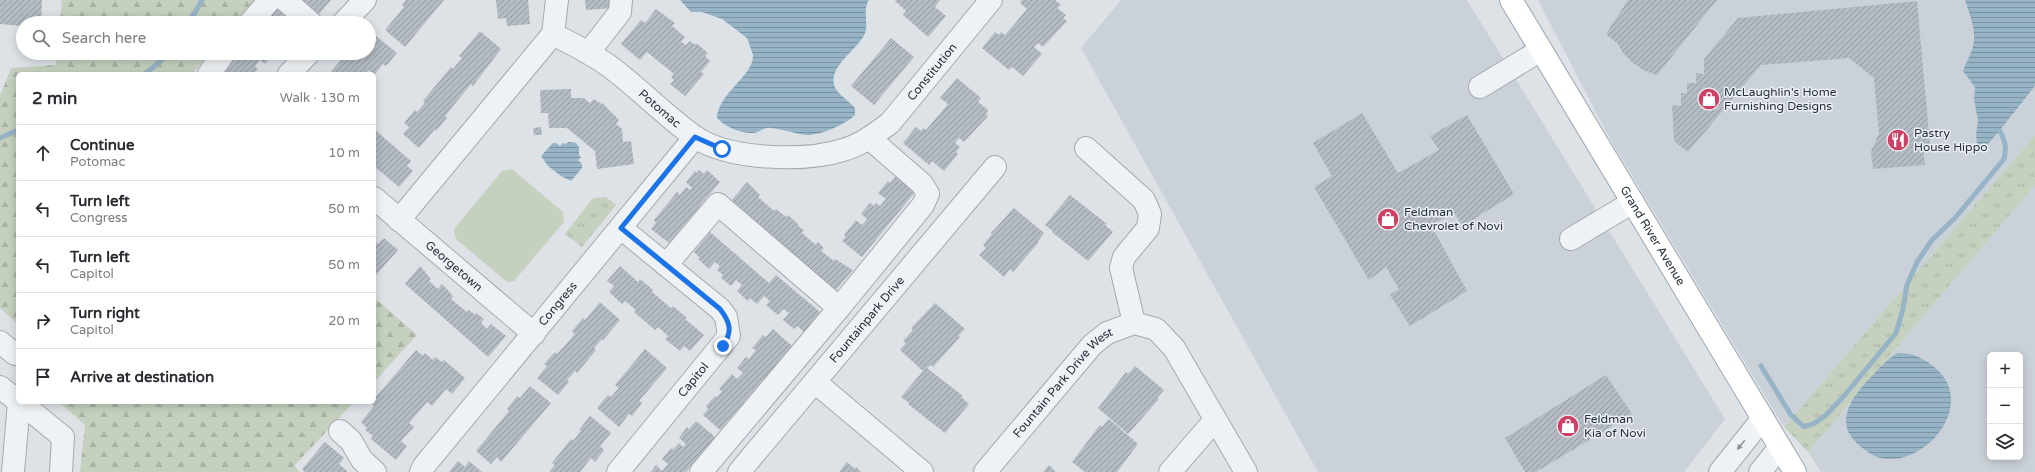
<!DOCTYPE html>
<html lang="en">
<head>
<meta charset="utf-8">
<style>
  :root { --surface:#fff; --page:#f7f7f7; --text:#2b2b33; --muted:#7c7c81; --line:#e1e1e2 }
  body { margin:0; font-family:"Varela Round",sans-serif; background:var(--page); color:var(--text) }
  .controls { position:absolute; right:12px; bottom:12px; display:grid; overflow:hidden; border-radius:6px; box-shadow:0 2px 10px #0003 }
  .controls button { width:36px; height:36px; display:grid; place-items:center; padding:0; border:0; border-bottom:1px solid var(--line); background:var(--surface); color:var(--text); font:20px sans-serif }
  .stop { position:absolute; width:12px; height:12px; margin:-9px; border:3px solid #1a73e8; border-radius:50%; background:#fff }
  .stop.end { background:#1a73e8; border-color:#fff; box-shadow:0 1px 4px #0008 }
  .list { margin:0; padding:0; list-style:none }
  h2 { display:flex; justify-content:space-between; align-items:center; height:52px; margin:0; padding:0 16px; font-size:17px }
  h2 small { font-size:13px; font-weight:400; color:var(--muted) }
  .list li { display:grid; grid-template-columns:26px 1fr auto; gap:12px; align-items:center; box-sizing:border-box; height:56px; padding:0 16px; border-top:1px solid var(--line) }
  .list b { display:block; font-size:15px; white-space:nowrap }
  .list p { margin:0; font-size:13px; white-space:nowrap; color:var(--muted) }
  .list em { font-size:13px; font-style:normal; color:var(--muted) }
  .icon { flex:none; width:22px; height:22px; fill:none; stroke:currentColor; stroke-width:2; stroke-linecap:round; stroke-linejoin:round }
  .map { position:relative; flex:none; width:2035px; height:472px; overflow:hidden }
  .search { position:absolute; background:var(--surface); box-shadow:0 2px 10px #0003; left:16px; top:16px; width:360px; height:44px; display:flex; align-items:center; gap:10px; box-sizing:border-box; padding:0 14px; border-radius:22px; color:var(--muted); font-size:15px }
  .panel { position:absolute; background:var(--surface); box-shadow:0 2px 10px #0003; left:16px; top:72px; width:360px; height:332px; border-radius:6px }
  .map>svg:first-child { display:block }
</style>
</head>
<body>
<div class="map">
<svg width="2035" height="472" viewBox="0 0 2035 472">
  <defs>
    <pattern id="grass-tufts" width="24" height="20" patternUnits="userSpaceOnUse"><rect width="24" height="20" fill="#c5d0be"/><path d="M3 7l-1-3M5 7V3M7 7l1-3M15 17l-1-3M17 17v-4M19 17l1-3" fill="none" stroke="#a9b3a4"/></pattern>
    <pattern id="forest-firs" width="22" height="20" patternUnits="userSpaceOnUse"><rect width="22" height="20" fill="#c5d0be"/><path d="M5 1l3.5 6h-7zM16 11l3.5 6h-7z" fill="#a9b3a4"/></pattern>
    <pattern id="water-rules" width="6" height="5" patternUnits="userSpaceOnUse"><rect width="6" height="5" fill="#97b4c7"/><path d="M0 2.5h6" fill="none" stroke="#7b93a3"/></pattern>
    <pattern id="building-hatch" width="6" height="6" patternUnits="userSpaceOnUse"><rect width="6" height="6" fill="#b4bbc3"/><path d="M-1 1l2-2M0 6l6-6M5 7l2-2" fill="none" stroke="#9299a0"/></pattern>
  </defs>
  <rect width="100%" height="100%" fill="#dde2e7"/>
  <path fill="#cbd1d8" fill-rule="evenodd" d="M1121 0H1467L1725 419 1684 472H1318L1081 48Z
    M1538 0H2035V135L1784 427 1611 141Z
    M2035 185V472H1821L1808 452ZM1990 355H2020V457H1990Z"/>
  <path fill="url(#grass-tufts)" d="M2035 135V185L1808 452 1784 427Z
    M606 197 616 205 582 247 565 234 593 198Z"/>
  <path fill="url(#forest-firs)" d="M62 0H255L235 23H60Z
    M57 53H210L192 74H18V324L0 308V96L11 68 56 65Z
    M376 299 417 335 374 382V301Z
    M59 402H354L294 466 300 472H80L85 425Z"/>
  <path fill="#c5d0be" d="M512 169 563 212 564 222 514 281 507 282 456 239 454 229 502 171Z"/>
  <path fill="url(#water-rules)" d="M680 0H869C862 11 869 22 865 33 859 50 822 69 837 91 842 97 850 102 855 108V115C845 125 821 135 807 135 795 134 783 129 771 128 764 127 760 132 754 133 742 134 725 127 717 118 718 93 754 76 753 55L747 38 722 19 702 12H691Z
    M1965 0H2035V86L1996 135 1986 146 1981 148 1977 144 1976 135 1978 120 1974 99 1975 87 1963 71C1965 64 1969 58 1972 50 1978 33 1970 16 1965 0Z
    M569 142 576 143 579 147V155L581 157 578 160 582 164V168L571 181 561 176 548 166 541 156 553 143H556L560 146 563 143 565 144Z
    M1898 353C1913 353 1921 357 1933 366 1981 403 1923 472 1877 457 1831 433 1842 406 1873 375 1881 366 1887 359 1898 353Z"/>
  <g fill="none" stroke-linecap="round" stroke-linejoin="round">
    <path stroke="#97b4c7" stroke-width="5" d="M189 23 202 0
      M145 74 170 53
      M0 138 18 130
      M1761 366 1791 415 1804 427 1815 423 1826 415 1844 396 1891 339 1896 333 1903 309 1907 285 1917 262 1932 240 1955 218 2004 159C2007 147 2005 141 2000 131"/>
  </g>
  <path fill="url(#building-hatch)" d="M0 0H42L41 23H23V26L0 24Z
    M302 0H331L319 14Z
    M406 0H444L405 47 385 30 404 7 402 5Z
    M496 0H528L530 24 507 26 506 18 498 19Z
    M585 0H613V8L586 10Z
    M896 0H940L935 7 946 16 928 37 903 15 906 11 895 1Z
    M1022 0H1055L1061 5 1057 8 1066 15 1063 18 1067 21 1043 47 1038 43 1034 47 1042 54 1023 76 1012 67 1009 70 982 48 995 32 999 35 1001 32 1005 35 1027 9 1020 3Z
    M1628 0H1717L1657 75 1645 71 1633 63 1623 53 1618 44 1606 34Z
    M1917 1 1930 145 1923 146 1925 165 1873 169 1871 152 1879 133 1874 78 1849 58 1761 65 1688 152 1674 141 1672 105 1681 106V93H1687V83H1696V73L1704 74V59L1738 18Z
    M277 9 294 23H264Z
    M656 9 675 23 672 26 685 37 681 42 686 45 690 41 695 45 696 43 708 53 705 56 710 61 701 72 704 74 685 96 670 84 674 80 671 77 674 74 647 52 640 60 621 44 641 20 645 23Z
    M480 31 501 49 473 86 471 84 445 116 447 118 436 131 435 129 419 148 403 134 409 127 404 123 415 110 417 112 425 103 423 101 451 67 453 69 462 58 459 56Z
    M376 36 397 53 386 66 383 64 375 74 368 70 365 74H329L347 53 354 57 358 53H369V44Z
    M891 38 914 57 874 105 851 86Z
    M239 53H274L265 64 260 60 255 66 258 69 253 74H226L224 72Z
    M957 78 981 98 978 102 988 110 986 114 988 116 964 142 959 138 955 143 960 147 956 152 958 154 944 171 932 161 929 165 903 143 916 127 921 131 923 128 926 130 948 104 940 98Z
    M571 89V98H584L590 103 594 99 601 104 602 103 619 120 616 124 622 129 623 142 631 141 634 164 597 169 595 151 567 128H549L548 113H541L540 90Z
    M1362 113 1398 173 1439 150 1430 136 1467 115 1514 194 1463 226 1454 213 1431 225 1467 291 1410 326 1390 295 1399 289 1386 267 1369 280 1314 187 1332 176 1313 143Z
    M541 127 542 135H534L533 128Z
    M374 129 411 161 407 166 413 171 399 187 374 166Z
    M699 170 704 174 707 170 720 182 669 243 651 229 656 223 654 220 677 192 680 195 686 187 690 190 692 188 686 182 695 171 697 173Z
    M896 176 915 192 862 257 842 241 846 236 844 235 856 220 862 225 867 219 861 214 870 203 874 206 876 203 880 206 886 199 878 193 888 181 890 183Z
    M747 182 760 195 758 197 774 211 776 209 786 217 788 215 799 225 798 226 804 230 802 233 816 245 818 242 824 248 821 251 834 261 835 259 853 270 836 290 731 201Z
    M1070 195 1107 224 1105 225 1113 232 1088 261 1052 232 1053 231 1045 225Z
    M1014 208 1044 233 1038 241 1039 242 1013 272 1010 269 1004 277 979 255 986 248 983 245 992 234 991 233Z
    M710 232 769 283 776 275 820 312 804 332 797 326 794 329 783 320 789 313 783 309 778 315 766 305 770 301 764 296 757 304 750 298 748 301 737 291 742 285 736 280 731 286 721 278 723 275 717 270 720 266 715 262 709 269 698 259 700 258 694 252Z
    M384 238 398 250 376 275 374 273V240L378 244Z
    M420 266 431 279 429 281 438 289 442 284 453 296 451 299 467 312 469 310 475 315 476 313 484 319 481 323 487 329 491 324 506 336 488 357 405 284Z
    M620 266 638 282 640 279 653 290 652 292 671 308 673 306 687 318 685 319 704 335 690 351 684 346 680 351 665 339 668 336 658 327 655 330 634 312 636 310 625 301 622 304 609 292 614 286 607 281Z
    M600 302 620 320 603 340 602 339 594 348 596 350 577 373 575 371 567 380 569 382 558 395 537 378 547 366 544 364 555 352 557 354 575 334 572 331 583 318 585 320Z
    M935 303 965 329 958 336 960 337 933 367 931 365 927 368 963 396 961 397 969 404 945 433 908 404 909 403 901 397 923 371 900 350 906 343 903 341 913 330 911 328Z
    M773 329 792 346 720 430 703 415 708 409 706 406 715 396 717 397 722 391 719 389 732 374 737 379 743 373 737 368 746 357 749 359 756 350 752 348 763 335 766 337Z
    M645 349 667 368 639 401 642 403 632 416 629 414 619 427 597 408 608 395 611 397 619 388 615 385Z
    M416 350 423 356 425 353 433 360 435 357 442 362 444 360 465 378 452 394 446 389 432 406 427 402 409 423 414 427 401 441 407 446 396 460 371 439 373 436 365 430 367 428 361 422 374 406 371 403 374 402V399Z
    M1135 366 1164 390 1157 398 1159 399 1128 434 1098 408 1126 372 1128 374Z
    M1606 375 1632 414 1536 472H1525L1505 438Z
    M530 386 551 403 501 462 497 457 491 464 476 451 509 411 507 409 517 396 520 398Z
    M590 416 611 433 600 446 604 450 595 462 591 458 580 472H549L555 465 552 463 571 439 573 441 581 431 579 430Z
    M1109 419 1138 444 1117 472H1085L1072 462 1100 425 1102 427Z
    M696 421 715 437 686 472H651L656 465 662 471 668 464 662 459 671 448 673 450 679 443 683 447 686 444 679 438 687 427 689 429Z
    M325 442 344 458 339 464 348 472H305L302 469Z
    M458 461 465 467 469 461 482 472H449Z
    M847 462 855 469 856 467 861 472H839Z
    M1049 465 1056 472H1043Z"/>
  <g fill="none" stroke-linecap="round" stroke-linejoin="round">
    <g stroke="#a2a9b1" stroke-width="24">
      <g id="minor">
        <path d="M285 0 311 23"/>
        <path id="s1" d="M557 0 553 34C572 44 591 53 609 66 639 88 665 116 695 137 729 160 805 162 843 150 861 145 875 134 890 123L991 0"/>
        <path d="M250 23 270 0"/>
        <path d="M343 23 365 0"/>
        <path d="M589 52 620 12 621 0"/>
        <path d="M209 74 224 53"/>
        <path d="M289 74 309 53"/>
        <path d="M1480 87 1541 50"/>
        <path d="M1086 148 1144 200 1150 214 1148 228 1124 257 1121 268 1134 323"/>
        <path id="s2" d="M374 198 534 334"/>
        <path d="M399 220 553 34"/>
        <path d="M1571 239 1633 202"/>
        <path d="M666 265 718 204 839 308 701 472"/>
        <path d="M839 308 923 205 928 194 922 184 869 138"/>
        <path d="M0 342 15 354"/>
        <path d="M815 382 922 472"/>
        <path d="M0 387 18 401"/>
        <path d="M20 402 63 437 61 472"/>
        <path d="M340 431 351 441 362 460 375 472"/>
        <path d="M13 472 19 402"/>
        <path id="s3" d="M421 472 424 466 695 137"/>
        <path id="s4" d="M618 472 729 336 726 317 720 309 621 228"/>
        <path id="s5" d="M739 472 995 167"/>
        <path id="s6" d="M985 472 1092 345 1107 333 1134 323 1156 329 1174 348 1246 472"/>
        <path d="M1170 472 1215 420"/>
        <path d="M1720 472 1763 418"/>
        <path d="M1760 472 1780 447"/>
      </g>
    </g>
    <g stroke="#9ca7b2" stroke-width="24">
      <g id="major">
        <path id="s7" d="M1511 0 1795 472"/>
      </g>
    </g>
    <use href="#minor" stroke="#eff2f5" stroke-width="22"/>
    <use href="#major" stroke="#fff" stroke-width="22"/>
  </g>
  <defs><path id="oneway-solid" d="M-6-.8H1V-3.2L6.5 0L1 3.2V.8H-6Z"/></defs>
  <use fill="#8a9299" href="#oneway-solid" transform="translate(1741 445) rotate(129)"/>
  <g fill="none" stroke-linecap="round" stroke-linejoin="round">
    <path stroke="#1a73e8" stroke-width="5" d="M722 149 695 137 621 228 720 309C730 322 733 331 723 346"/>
  </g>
  <defs>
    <g id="shop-disc" transform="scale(1.15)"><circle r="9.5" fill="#cc4165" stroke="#ecf0f4"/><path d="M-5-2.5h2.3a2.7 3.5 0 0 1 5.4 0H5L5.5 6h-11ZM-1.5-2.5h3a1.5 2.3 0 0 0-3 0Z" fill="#fff"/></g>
    <g id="restaurant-disc" transform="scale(1.15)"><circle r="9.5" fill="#cc4165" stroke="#ecf0f4"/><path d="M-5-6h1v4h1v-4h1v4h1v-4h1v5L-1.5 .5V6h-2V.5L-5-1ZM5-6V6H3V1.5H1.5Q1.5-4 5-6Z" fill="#fff"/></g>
  </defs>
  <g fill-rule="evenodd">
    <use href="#shop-disc" x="1709" y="99"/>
    <use href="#restaurant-disc" x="1898" y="140"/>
    <use href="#shop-disc" x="1388" y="219"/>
    <use href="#shop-disc" x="1568" y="426"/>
  </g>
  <g text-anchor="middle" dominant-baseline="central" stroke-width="3" stroke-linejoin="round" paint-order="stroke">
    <g font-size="12" fill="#26313d" stroke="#ecf0f4">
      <text stroke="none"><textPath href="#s1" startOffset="483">Constitution</textPath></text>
      <text stroke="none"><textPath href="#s1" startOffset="165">Potomac</textPath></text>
      <text stroke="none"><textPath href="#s7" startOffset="275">Grand River Avenue</textPath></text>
      <text stroke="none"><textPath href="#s2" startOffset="105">Georgetown</textPath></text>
      <text stroke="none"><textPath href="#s3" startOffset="217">Congress</textPath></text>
      <text stroke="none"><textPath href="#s5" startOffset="199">Fountainpark Drive</textPath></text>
      <text stroke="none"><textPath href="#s4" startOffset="119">Capitol</textPath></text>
      <text stroke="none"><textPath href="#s6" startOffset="119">Fountain Park Drive West</textPath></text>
    </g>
    <g font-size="12" fill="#26313d" stroke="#ecf0f4" text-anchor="start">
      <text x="1724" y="92">McLaughlin's Home<tspan x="1724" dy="14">Furnishing Designs</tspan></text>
      <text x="1914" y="133">Pastry<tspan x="1914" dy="14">House Hippo</tspan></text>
      <text x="1404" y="212">Feldman<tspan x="1404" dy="14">Chevrolet of Novi</tspan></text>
      <text x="1584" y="419">Feldman<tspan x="1584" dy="14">Kia of Novi</tspan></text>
    </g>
  </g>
</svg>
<div class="controls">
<button>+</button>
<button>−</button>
<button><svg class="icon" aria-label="layers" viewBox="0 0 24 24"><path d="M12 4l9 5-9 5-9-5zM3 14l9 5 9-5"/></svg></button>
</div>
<div class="stop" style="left:722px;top:149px"></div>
<div class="stop end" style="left:723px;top:346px"></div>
<div class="search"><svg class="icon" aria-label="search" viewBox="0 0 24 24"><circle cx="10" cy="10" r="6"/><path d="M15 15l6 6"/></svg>Search here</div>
<section class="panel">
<h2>2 min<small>Walk · 130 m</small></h2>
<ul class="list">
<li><svg class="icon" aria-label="ahead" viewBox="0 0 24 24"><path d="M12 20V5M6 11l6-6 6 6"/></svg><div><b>Continue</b><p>Potomac</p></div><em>10 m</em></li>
<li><svg class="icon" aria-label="left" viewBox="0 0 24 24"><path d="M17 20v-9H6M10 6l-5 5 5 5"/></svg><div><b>Turn left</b><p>Congress</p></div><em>50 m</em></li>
<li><svg class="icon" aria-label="left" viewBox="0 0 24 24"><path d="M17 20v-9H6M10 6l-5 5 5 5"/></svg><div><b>Turn left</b><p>Capitol</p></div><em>50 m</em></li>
<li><svg class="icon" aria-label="right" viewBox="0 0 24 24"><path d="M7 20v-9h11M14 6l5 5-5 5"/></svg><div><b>Turn right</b><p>Capitol</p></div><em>20 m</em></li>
<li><svg class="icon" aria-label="arrive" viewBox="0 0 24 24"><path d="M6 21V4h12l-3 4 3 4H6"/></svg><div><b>Arrive at destination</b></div></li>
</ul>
</section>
</div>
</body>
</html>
